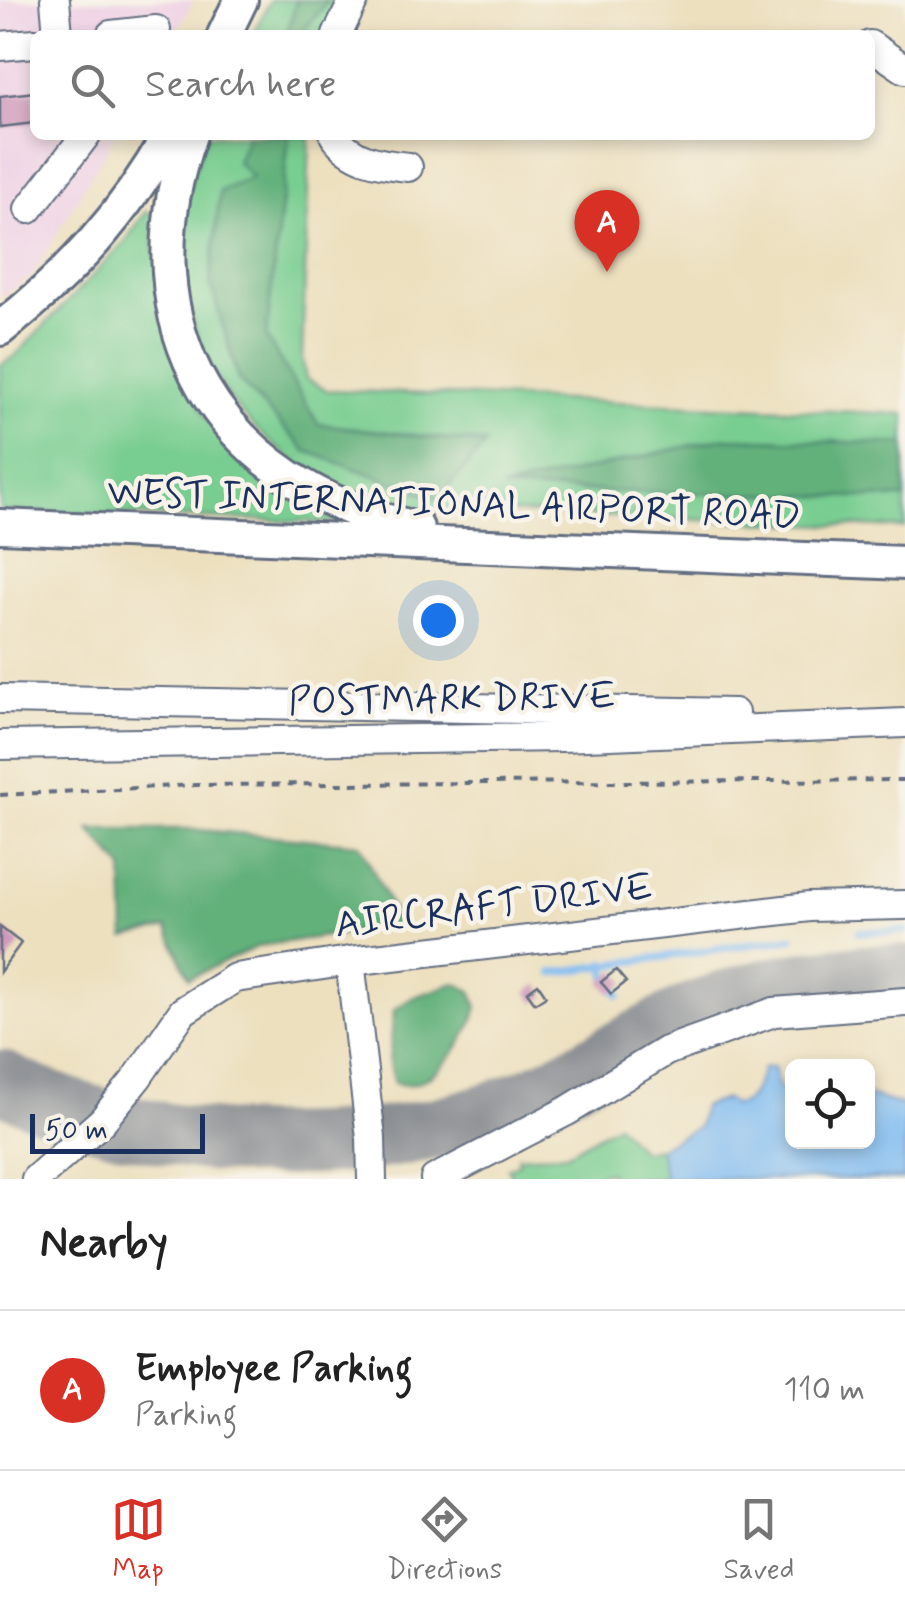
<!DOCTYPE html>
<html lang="en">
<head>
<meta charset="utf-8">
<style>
  :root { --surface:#fff; --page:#f2f2f2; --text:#222; --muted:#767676; --line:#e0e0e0; --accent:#d93025 }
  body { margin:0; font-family:Mynerve,sans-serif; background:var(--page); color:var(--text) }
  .controls { position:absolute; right:30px; bottom:30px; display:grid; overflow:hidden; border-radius:15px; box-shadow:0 5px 15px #0003 }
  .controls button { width:90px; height:90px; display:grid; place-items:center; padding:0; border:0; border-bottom:2px solid var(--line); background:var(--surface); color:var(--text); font:50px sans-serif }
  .scale { position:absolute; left:30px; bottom:25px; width:175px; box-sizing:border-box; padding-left:10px; border:5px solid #1b2f5e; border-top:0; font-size:28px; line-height:35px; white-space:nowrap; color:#1b2f5e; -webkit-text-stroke:8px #f7f3e8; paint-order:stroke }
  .you { position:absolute; left:438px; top:620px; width:35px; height:35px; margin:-25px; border:8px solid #fff; border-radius:50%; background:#1a73e8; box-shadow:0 0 0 15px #1a73e833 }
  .badge { display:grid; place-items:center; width:65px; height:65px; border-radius:50%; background:var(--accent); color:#fff; font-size:32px; font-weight:700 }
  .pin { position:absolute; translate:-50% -82px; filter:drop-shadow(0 2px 5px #0008) }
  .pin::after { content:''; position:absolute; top:52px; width:35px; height:30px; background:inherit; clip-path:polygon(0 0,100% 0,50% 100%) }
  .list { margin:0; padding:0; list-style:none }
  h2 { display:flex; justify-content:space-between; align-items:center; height:130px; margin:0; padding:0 40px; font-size:42px }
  h2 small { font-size:32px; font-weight:400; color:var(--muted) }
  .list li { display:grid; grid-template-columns:65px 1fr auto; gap:30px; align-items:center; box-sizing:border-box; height:160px; padding:0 40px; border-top:2px solid var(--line) }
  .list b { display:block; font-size:38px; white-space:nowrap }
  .list p { margin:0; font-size:32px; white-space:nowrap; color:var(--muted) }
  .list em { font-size:32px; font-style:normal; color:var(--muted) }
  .icon { flex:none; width:55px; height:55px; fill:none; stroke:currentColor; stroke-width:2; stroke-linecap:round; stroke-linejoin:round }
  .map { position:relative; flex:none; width:905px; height:1179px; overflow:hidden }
  .search { position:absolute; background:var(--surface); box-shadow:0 5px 15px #0003; left:30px; right:30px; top:30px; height:110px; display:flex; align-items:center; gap:25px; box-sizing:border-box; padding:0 35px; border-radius:15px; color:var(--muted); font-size:38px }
  .sheet { height:290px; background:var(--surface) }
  nav { display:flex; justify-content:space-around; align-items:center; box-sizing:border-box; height:140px; border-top:2px solid var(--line); background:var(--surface); font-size:28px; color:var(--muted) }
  nav a { display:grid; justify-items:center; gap:5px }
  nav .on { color:var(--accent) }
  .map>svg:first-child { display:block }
</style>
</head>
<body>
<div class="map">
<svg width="905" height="1179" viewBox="0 0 905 1179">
  <rect width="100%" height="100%" fill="#f7f3e8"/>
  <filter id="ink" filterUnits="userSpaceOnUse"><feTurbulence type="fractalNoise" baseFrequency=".01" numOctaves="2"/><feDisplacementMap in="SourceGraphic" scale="20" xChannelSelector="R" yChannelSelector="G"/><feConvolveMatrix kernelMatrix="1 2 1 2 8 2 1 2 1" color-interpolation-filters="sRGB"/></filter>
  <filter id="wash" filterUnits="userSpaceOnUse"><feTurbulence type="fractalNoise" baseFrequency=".0048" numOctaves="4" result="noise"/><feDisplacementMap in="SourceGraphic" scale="40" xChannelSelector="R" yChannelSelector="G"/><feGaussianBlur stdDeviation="2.25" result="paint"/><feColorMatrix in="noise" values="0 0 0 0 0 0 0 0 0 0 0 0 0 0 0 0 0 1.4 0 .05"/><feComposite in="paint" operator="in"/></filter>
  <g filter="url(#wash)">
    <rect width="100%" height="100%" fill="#ede0bf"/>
    <path fill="#efd0e6" d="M0 0H194L174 35H35V135H115L32 276 0 297Z"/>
    <path fill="#78cd90" stroke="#4a7e77" stroke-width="2.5" d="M270 0H297L286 35H253Z
      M329 0H344L327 35H300Z
      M207 135H248L237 162 253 177 210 282 238 379 306 451 485 443 317 424 266 337 289 135H310L302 358 306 379 326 390 905 414V444L723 438 507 488 905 498V528L415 509C400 507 384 505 370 502 353 497 337 485 322 477 195 411 149 265 207 135Z
      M146 211 154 215V245L200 407 221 438 278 489 342 523 0 511V365L15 356 125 242Z
      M617 1124 642 1151 659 1148 665 1179H615L608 1172 598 1174 595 1179H512L508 1168 520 1163 518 1157 566 1154Z"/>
    <path fill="#62b07a" stroke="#3e706c" stroke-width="2.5" d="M297 0H329L300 35H286Z
      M248 135H289L266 337 318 424 486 444 438 499 306 451 239 380 210 282 220 191 252 177 237 162Z
      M723 438 905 444V498L502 489Z
      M89 829H189L360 844 400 925 259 946 189 978 167 928 125 938 123 868Z
      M455 983 471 991 478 1007C469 1038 431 1095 394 1083L389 1063 394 1010 414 997Z"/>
    <path fill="#7fbbf1" stroke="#4d75a8" stroke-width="2.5" d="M773 1067 779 1088 792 1093V1142H868V1095L905 1106V1179H665L659 1148 698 1127 703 1106 726 1099 733 1105C752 1105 757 1084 763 1068Z"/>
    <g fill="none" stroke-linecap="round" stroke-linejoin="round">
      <path stroke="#7fbbf1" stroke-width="8" d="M859 932 905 931
        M605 963 607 977 619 995
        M553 973 792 938"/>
      <path stroke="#84888e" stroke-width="62" d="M0 1081C163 1159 377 1168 543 1092 589 1070 631 1043 677 1021 747 988 828 973 905 976"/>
    </g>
    <g id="blocks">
      <path fill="#cd94ba" d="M35 92V123L0 127V96Z
        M0 927 21 943 0 972Z
        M616 970 626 982 611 994 601 982Z
        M538 984 546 996 535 1003 527 992Z"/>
    </g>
  </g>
  <g filter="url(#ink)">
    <use href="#blocks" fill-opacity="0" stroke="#646d80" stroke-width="2.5"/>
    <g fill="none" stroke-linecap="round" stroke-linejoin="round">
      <g stroke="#646d80" stroke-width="32">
        <path id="minor" d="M55 0 58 35
          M111 35 156 30
          M337 35 354 0
          M870 45 905 69
          M0 46 35 43
          M334 135C351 160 379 164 408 167
          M29 209 86 135
          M0 699 734 713
          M0 745 562 737 905 723
          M350 961 371 1138 372 1179
          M36 1179 102 1121 137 1078 183 1011 235 978 350 961 809 907 905 905
          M435 1179 567 1111 666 1051 774 1012 905 1002"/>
      </g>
      <g stroke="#646d80" stroke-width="38">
        <path id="major" d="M224 35 241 0
          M190 135C122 327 219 487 417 528
          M0 329C72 272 124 215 169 135
          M0 526 905 563"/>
      </g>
      <path stroke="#646d80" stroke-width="4" stroke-dasharray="8 8" stroke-linecap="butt" d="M0 795 196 785 905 780"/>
      <use href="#minor" stroke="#fff" stroke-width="28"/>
      <use href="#major" stroke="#fff" stroke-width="32"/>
    </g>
  </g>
  <g text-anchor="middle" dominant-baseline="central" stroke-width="9" stroke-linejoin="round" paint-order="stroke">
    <g font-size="38" fill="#1b2f5e" stroke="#f7f3e8">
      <text transform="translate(454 505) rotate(2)">WEST INTERNATIONAL AIRPORT ROAD</text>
      <text transform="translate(452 700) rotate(-1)">POSTMARK DRIVE</text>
      <text transform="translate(494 907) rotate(-7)">AIRCRAFT DRIVE</text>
    </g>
  </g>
</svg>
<div class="controls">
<button><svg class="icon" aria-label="locate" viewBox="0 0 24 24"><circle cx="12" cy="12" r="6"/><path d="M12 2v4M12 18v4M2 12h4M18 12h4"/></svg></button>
</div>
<div class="scale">50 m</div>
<div class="you"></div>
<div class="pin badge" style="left:607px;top:272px">A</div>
<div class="search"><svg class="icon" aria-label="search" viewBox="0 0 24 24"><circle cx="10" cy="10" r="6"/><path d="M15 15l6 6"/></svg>Search here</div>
</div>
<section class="sheet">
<h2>Nearby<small></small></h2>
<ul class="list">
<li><span class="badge">A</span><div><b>Employee Parking</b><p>Parking</p></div><em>110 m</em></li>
</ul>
</section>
<nav>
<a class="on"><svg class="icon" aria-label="map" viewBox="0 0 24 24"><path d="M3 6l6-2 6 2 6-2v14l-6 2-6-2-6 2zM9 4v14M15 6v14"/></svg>Map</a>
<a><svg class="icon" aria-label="directions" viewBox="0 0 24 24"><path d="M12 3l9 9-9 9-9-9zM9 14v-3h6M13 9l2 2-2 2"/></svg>Directions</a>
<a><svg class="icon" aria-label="saved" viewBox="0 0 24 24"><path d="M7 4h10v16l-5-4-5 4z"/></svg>Saved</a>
</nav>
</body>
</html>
